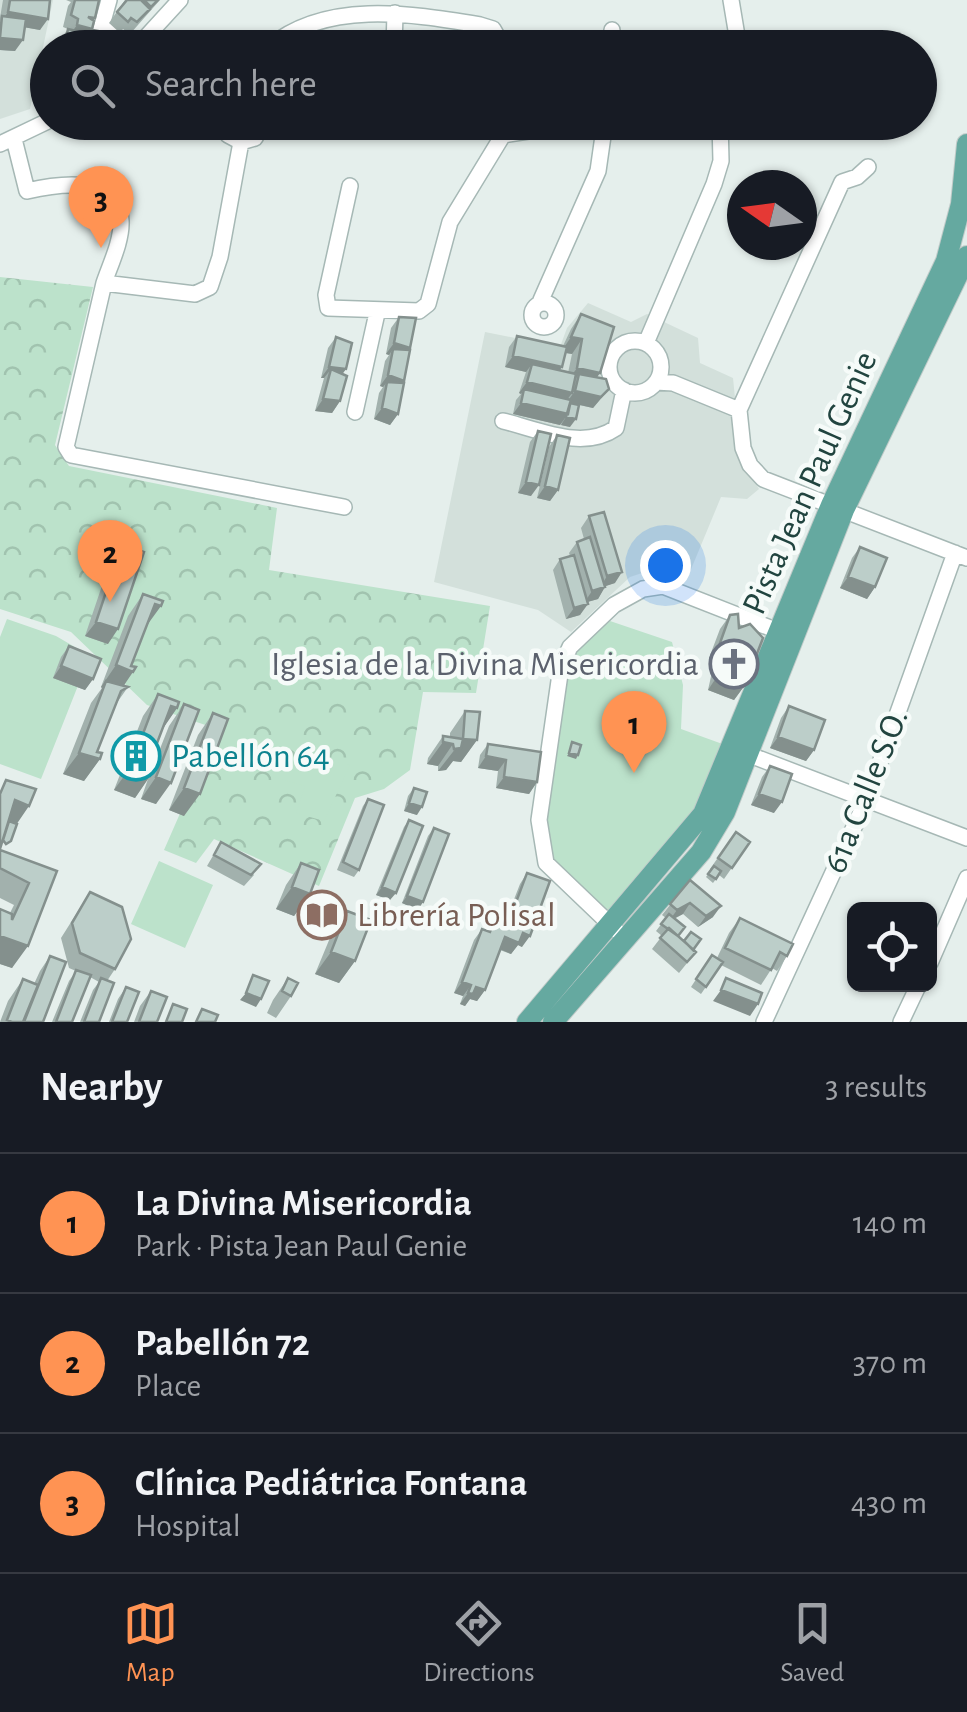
<!DOCTYPE html>
<html lang="en">
<head>
<meta charset="utf-8">
<style>
  :root { --surface:#171b24; --page:#242831; --text:#f1f3f6; --muted:#9ea1a6; --line:#363941; --accent:#ff9353 }
  body { margin:0; font-family:"Alegreya Sans",sans-serif; background:var(--page); color:var(--text) }
  .controls { position:absolute; right:30px; bottom:30px; display:grid; overflow:hidden; border-radius:15px; box-shadow:0 2px 8px #0004 }
  .controls button { width:90px; height:90px; display:grid; place-items:center; padding:0; border:0; border-bottom:2px solid var(--line); background:var(--surface); color:var(--text); font:50px sans-serif }
  .compass { position:absolute; left:727px; top:170px; width:90px; height:90px; border-radius:50%; background:var(--surface); box-shadow:0 2px 8px #0004; rotate:284deg }
  .you { position:absolute; left:665px; top:565px; width:35px; height:35px; margin:-25px; border:8px solid #fff; border-radius:50%; background:#1a73e8; box-shadow:0 0 0 15px #1a73e833 }
  .badge { display:grid; place-items:center; width:65px; height:65px; border-radius:50%; background:var(--accent); color:#111; font-size:32px; font-weight:700 }
  .pin { position:absolute; translate:-50% -82px; filter:drop-shadow(0 2px 5px #0008) }
  .pin::after { content:''; position:absolute; top:52px; width:35px; height:30px; background:inherit; clip-path:polygon(0 0,100% 0,50% 100%) }
  .list { margin:0; padding:0; list-style:none }
  h2 { display:flex; justify-content:space-between; align-items:center; height:130px; margin:0; padding:0 40px; font-size:42px }
  h2 small { font-size:32px; font-weight:400; color:var(--muted) }
  .list li { display:grid; grid-template-columns:65px 1fr auto; gap:30px; align-items:center; box-sizing:border-box; height:140px; padding:0 40px; border-top:2px solid var(--line) }
  .list b { display:block; font-size:38px; white-space:nowrap }
  .list p { margin:0; font-size:32px; white-space:nowrap; color:var(--muted) }
  .list em { font-size:32px; font-style:normal; color:var(--muted) }
  .icon { flex:none; width:55px; height:55px; fill:none; stroke:currentColor; stroke-width:2; stroke-linecap:round; stroke-linejoin:round }
  .map { position:relative; flex:none; width:967px; height:1022px; overflow:hidden }
  .search { position:absolute; background:var(--surface); box-shadow:0 2px 8px #0004; left:30px; right:30px; top:30px; height:110px; display:flex; align-items:center; gap:25px; box-sizing:border-box; padding:0 35px; border-radius:55px; color:var(--muted); font-size:38px }
  .sheet { height:550px; background:var(--surface) }
  nav { display:flex; justify-content:space-around; align-items:center; box-sizing:border-box; height:140px; border-top:2px solid var(--line); background:var(--surface); font-size:28px; color:var(--muted) }
  nav a { display:grid; justify-items:center; gap:5px }
  nav .on { color:var(--accent) }
  .map>svg:first-child { display:block }
</style>
</head>
<body>
<div class="map">
<svg width="967" height="1022" viewBox="0 0 967 1022">
  <defs>
    <pattern id="forest-crowns" width="20" height="18" patternUnits="userSpaceOnUse" patternTransform="scale(2.5)"><rect width="20" height="18" fill="#bce2cb"/><path d="M2 6a3 3 0 1 1 6 0M12 15a3 3 0 1 1 6 0" fill="none" stroke="#a1c3af"/></pattern>
  </defs>
  <rect width="100%" height="100%" fill="#e5efec"/>
  <path fill="#d3e0db" d="M0 0H53L30 109 0 119Z
    M588 303 631 322 647 314 698 338 700 363 733 378 741 459 759 489 747 499 721 497 687 579 648 571 630 577 571 632 538 610 434 582 485 332 560 347 567 328Z"/>
  <path fill="url(#forest-crowns)" d="M0 277 93 287 55 445 69 466 277 508 269 570 490 606 476 693 423 692 410 770 384 789 355 798 319 886 214 839 196 863 164 850 217 729 147 705 71 632 0 609Z"/>
  <path fill="#bce2cb" d="M7 619 56 636 80 650 83 673 41 779 0 764V637Z
    M610 621 672 642 683 685 681 729 728 746 700 813 612 920 550 862 545 819 568 668 572 654Z
    M301 752 350 765 324 821 296 813 305 786 270 776 276 755 297 760Z
    M159 861 213 885 185 948 131 924Z"/>
  <g fill="none" stroke-linecap="round" stroke-linejoin="round">
    <g stroke="#a6b8b5" stroke-width="18">
      <path id="minor" d="M731 0 739 48
        M103 22 126 48
        M99 36 109 0
        M136 48 180 0
        M268 48C325 0 408 13 480 25L493 29 504 48
        M394 48 395 13
        M611 48 612 30
        M224 122 228 135 241 142 255 138 263 122
        M794 122 875 124
        M503 135 587 122
        M14 139 27 191C57 184 119 174 121 221 122 241 110 265 104 283
        M241 142 220 257 210 287 195 294 104 283 66 447 71 455 344 507
        M0 144 48 121
        M868 167 857 177 842 182 739 410 743 448 750 465 763 479 967 558
        M350 186 326 295 328 308 419 311 428 304 450 222 503 135 501 122
        M541 300 598 171 605 122
        M532 315a12 12 0 1 1 24 0a12 12 0 1 1-24 0Z
        M609 367a26 26 0 1 1 52 0a26 26 0 1 1-52 0Z
        M646 343 714 184 721 161 720 122
        M656 382 673 383 739 410
        M355 412 377 313
        M503 421C540 430 583 451 616 428L624 390
        M742 752 967 838
        M616 930 546 863 539 820 561 667 570 647 614 605 643 589 663 586 788 635
        M930 963 967 878
        M764 1022 867 799 955 553
        M901 1022 919 984"/>
    </g>
    <g stroke="#c1cbc9" stroke-width="22">
      <path id="major" d="M527 1022 703 814 831 505 946 261 961 204 967 144
        M553 1022 701 852 725 812 844 510 967 256"/>
    </g>
    <use href="#minor" stroke="#fff" stroke-width="15"/>
    <use href="#major" stroke="#65a9a0" stroke-width="20"/>
  </g>
  <path fill="#a2b1ad" fill-rule="evenodd" d="M3 0H50L40 30 24 27 15 51 0 50V18Z
    M66 0H99L91 29 94 48H58L60 40 68 29 63 27 68 6 71 2Z
    M125 0H160L130 34 123 29 120 33 109 23Z
    M581 314 600 373 597 377 609 389 593 408 570 403V427L561 425 562 423 560 425 513 414 516 400 521 394 519 393 526 372 505 367 509 347 517 336 563 346 571 329ZM565 353 572 354 568 373 560 370Z
    M399 317 409 350 398 414 390 425 374 419 379 393 383 387 380 386 385 361 389 355 386 354 391 328Z
    M336 337 346 369 342 374 340 401 332 413 315 411 324 378H321L328 348Z
    M538 431 531 496 518 493 530 442Z
    M557 435 558 490 550 501 537 498 549 447Z
    M589 516 615 583 605 586 598 599 587 602 580 615 566 619 553 570 560 559 570 556 569 553 577 542 584 539 581 528Z
    M122 544 108 644 85 636 111 559Z
    M860 547 875 587 867 599 840 588 852 558Z
    M143 594 146 627 124 686 128 687 116 704 97 752 100 759 84 781 63 774 91 703 102 688 101 687 128 616Z
    M730 615 745 685 734 700 708 690 714 663 718 658 716 660 709 658 720 629Z
    M69 646 93 679 85 690 53 678 61 657Z
    M158 694 177 708 162 729 148 767 152 769 169 726 184 704 156 804 141 799 148 779 135 798 114 790 143 716Z
    M789 706 814 750 806 761 770 748 781 718Z
    M465 711 477 740 461 762 453 761 446 770 438 771V766L427 764 428 758 443 736 450 737V733Z
    M213 713 184 816 169 810 198 735Z
    M488 744 537 782 529 794 496 788 498 771 478 768 480 755Z
    M770 766 774 813 751 805 762 777Z
    M414 788 417 815 404 811 408 796Z
    M368 799 359 870 354 877 337 870 363 806Z
    M409 820 390 900 376 895 404 827Z
    M434 828 418 910 402 903 428 836Z
    M736 832 750 842 724 879 719 875 713 883 706 877 711 870 710 869Z
    M221 842 254 875 244 886 207 866Z
    M0 850 57 871 12 968 0 964V909L10 913 14 905 0 898Z
    M301 863 310 894 294 916 276 909 286 885Z
    M527 873 522 947 518 945 511 954 500 950 485 990 477 1001 470 999 465 1006 460 1004 463 996 454 993 474 940 482 929 488 931 494 921 504 925 520 884Z
    M690 880 713 917 698 927 683 914 674 919 678 936 696 952 679 973 652 949 662 936 656 931 666 918 662 915Z
    M90 892 115 969 107 981 99 1022H80L93 990 99 982 90 977 72 1022H52L69 981 76 971 69 968 61 938Z
    M324 898 336 905 322 928 310 921Z
    M347 911 355 961 339 983 315 974 332 933Z
    M740 918 787 956 777 971 772 968 761 985 721 965 701 994 691 987 712 955 717 958 729 933Z
    M50 956 43 1022H0L8 1001 23 979 34 984 40 971Z
    M288 978 291 996 276 1018 267 1013 273 1000Z
    M126 987 127 1022H109L118 999Z
    M151 991 157 1022H134L140 1006Z"/>
  <path fill="#84908d" d="M8 12 48 19 40 30 0 23Z
    M88 17 95 18 88 28 84 40 69 36 77 25Z
    M0 38 23 40 15 51 0 50Z
    M571 337 582 339 572 354 561 352Z
    M394 343 410 348 402 359 393 349 389 355 386 354Z
    M513 356 562 367 554 378 532 364 526 372 505 367Z
    M329 367 346 369 338 380 331 369 324 378H321Z
    M577 368 600 373 589 388 579 374 572 384 566 383Z
    M388 375 404 381 397 392 387 382 383 387 380 386Z
    M527 382 572 393 564 404 524 389 521 394 519 393Z
    M609 389 593 408 567 402 575 391Z
    M323 399 340 401 332 413 315 411Z
    M521 403 568 414 560 425 513 414Z
    M382 408 398 414 390 425 374 419Z
    M566 417 576 419 570 427 561 425Z
    M526 482 539 485 531 496 518 493Z
    M545 486 558 490 550 501 537 498Z
    M622 572 615 583 600 588 607 576Z
    M848 577 875 587 867 599 840 588Z
    M605 587 598 599 584 603 592 591Z
    M155 604 161 606 145 628Z
    M588 604 580 615 566 619 574 608Z
    M96 622 118 629 108 644 85 636Z
    M732 640 716 660 709 658 720 643Z
    M116 665 133 672 118 694 106 681 102 688 101 687Z
    M61 666 93 679 85 690 53 678Z
    M718 675 745 685 734 700 708 690Z
    M171 706 177 708 162 730Z
    M778 737 814 750 806 761 770 748Z
    M463 739 477 740 461 762 453 761 446 770 438 771Z
    M443 742 453 744 438 766 427 764Z
    M79 753 100 759 84 781 63 774Z
    M569 753 578 755 576 759 567 756Z
    M486 756 506 760 498 771 478 768Z
    M130 768 150 776 135 798 114 790Z
    M156 777 171 783 156 804 141 799Z
    M504 777 537 782 529 794 496 788Z
    M184 788 200 794 184 816 169 810Z
    M759 794 782 802 774 813 751 805Z
    M15 800 29 806 14 828 1 823Z
    M409 803 422 807 417 815 404 811Z
    M292 887 310 894 294 916 276 909Z
    M382 887 396 893 390 900 376 895Z
    M407 896 423 902 418 910 402 903Z
    M690 903 683 914 669 921 677 910Z
    M721 906 713 917 698 927 706 916Z
    M523 933 530 936 522 947 518 945 511 954 497 948 505 937Z
    M0 936 28 946 12 968 0 964Z
    M331 952 355 961 339 983 315 974Z
    M462 982 471 985 463 996 454 993Z
    M476 987 485 990 477 1001 470 999 465 1006 460 1004 468 993Z
    M721 990 758 1004 750 1016 713 1001Z
    M246 993 261 999 256 1007 240 1000Z"/>
  <path fill="#bccec9" stroke="#84908d" stroke-width="2.5" d="M10 0H50L48 19 8 12Z
    M75 0H99L95 18 88 17 94 21 92 29 77 25 78 19 71 15Z
    M127 0H141L150 9 137 22 131 18 128 22 117 12Z
    M144 0H158L151 7Z
    M2 16 26 19 23 40 0 38Z
    M68 29 84 33 88 29 98 31 94 48H64Z
    M581 314 614 327 600 373 577 368 582 339 571 337Z
    M399 317 416 318 410 348 394 343Z
    M517 336 567 347 562 367 513 356Z
    M336 337 352 343 346 369 329 367Z
    M393 349 410 350 404 381 388 375Z
    M532 364 576 374 572 393 527 382Z
    M331 369 347 376 340 401 323 399Z
    M579 374 606 379 609 389 601 397 575 391Z
    M387 382 404 383 398 414 382 408Z
    M524 389 571 400 568 414 521 403Z
    M570 403 579 405 576 419 566 417Z
    M538 431 551 434 539 485 526 482Z
    M557 435 570 438 558 490 545 486Z
    M604 512 622 572 607 576 589 516Z
    M590 537 605 587 592 591 577 542Z
    M122 544 144 552 118 629 96 622Z
    M860 547 887 558 875 587 848 577Z
    M574 555 588 604 574 608 560 559Z
    M143 594 163 601 161 606 155 604 131 666 136 667 133 672 116 665Z
    M738 614 739 628 750 624 763 638 745 685 718 675 725 648 728 650 732 640 726 645 720 643 730 615Z
    M69 646 101 659 93 679 61 666Z
    M106 681 128 687 121 691 97 752 102 753 100 759 79 753Z
    M158 694 179 702 177 708 171 706 148 767 153 769 150 776 130 768Z
    M184 704 199 710 171 783 156 777Z
    M789 706 825 720 814 750 778 737Z
    M465 711 480 712 477 740 463 739 461 748 454 749 453 744 443 742V736L463 739Z
    M213 713 228 719 200 794 184 788Z
    M572 742 581 745 578 755 569 753Z
    M488 744 541 752 537 782 504 777 506 760 486 756Z
    M770 766 792 774 782 802 759 794Z
    M6 780 36 789 29 806 15 800 0 849V794Z
    M414 788 427 792 422 807 409 803Z
    M368 799 384 805 359 870 343 862Z
    M409 820 423 826 396 893 382 887Z
    M9 821 17 824 11 841 6 844 3 840Z
    M434 828 449 834 423 902 407 896Z
    M736 832 750 842 732 868 718 858Z
    M221 842 261 864 251 875 214 855Z
    M0 850 57 871 28 946 0 936V909L12 914V920L29 883 0 868Z
    M301 863 319 870 310 894 292 887Z
    M714 866 721 871 716 879 708 874Z
    M527 873 550 881 530 936 523 933 519 943 505 937 485 990 476 987 473 994 468 993 471 985 462 982 482 929 490 932 494 921 507 926Z
    M690 880 721 906 706 916 690 903 677 910 670 904Z
    M90 892 122 907 131 939 115 969 80 953 72 923Z
    M324 898 336 905 324 925 312 918Z
    M347 911 371 920 355 961 331 952Z
    M669 914 685 927 678 936 661 924Z
    M740 918 793 944 787 956 780 952 771 970 725 948Z
    M669 928 696 952 687 962 660 938Z
    M691 932 701 939 693 950 684 941Z
    M712 955 723 962 706 987 696 979Z
    M50 956 66 962 43 1022H24Z
    M76 970 91 975 72 1022H56Z
    M253 975 269 981 261 999 246 993Z
    M101 978 114 983 99 1022H84Z
    M288 978 298 983 291 996 282 991Z
    M726 978 762 993 758 1004 721 990Z
    M23 979 38 985 23 1022H12L7 1020Z
    M126 987 139 992 127 1022H112Z
    M151 991 167 997 157 1022H139Z
    M173 1004 187 1009 182 1022H166Z
    M202 1009 218 1015 215 1022H196Z"/>
  <defs>
    <g id="church-ring" transform="scale(2.5)"><circle r="9.5" fill="#f6fbf9" stroke="#6b7280" stroke-width="1.5"/><path d="M-1.2-6h2.4v3.5h3.3v2.4h-3.3V6h-2.4V-.1h-3.3v-2.4h3.3Z" fill="#6b7280"/></g>
    <g id="building-ring" transform="scale(2.5)"><circle r="9.5" fill="#f6fbf9" stroke="#0f9aa8" stroke-width="1.5"/><path d="M-4-6H4V6H1V3H-1V6H-4ZM-2.5-4.3h1.7v1.8h-1.7ZM.8-4.3h1.7v1.8H.8ZM-2.5-1h1.7V.8h-1.7ZM.8-1h1.7V.8H.8Z" fill="#0f9aa8"/></g>
    <g id="library-ring" transform="scale(2.5)"><circle r="9.5" fill="#f6fbf9" stroke="#8d6e63" stroke-width="1.5"/><path d="M-6-4Q-3-5.5-.7-3.5V5Q-3 3-6 4ZM6-4Q3-5.5 .7-3.5V5Q3 3 6 4Z" fill="#8d6e63"/></g>
  </defs>
  <g fill-rule="evenodd">
    <use href="#church-ring" x="734" y="664"/>
    <use href="#building-ring" x="136" y="756"/>
    <use href="#library-ring" x="322" y="915"/>
  </g>
  <g text-anchor="middle" dominant-baseline="central" stroke-width="9" stroke-linejoin="round" paint-order="stroke">
    <g font-size="35" fill="#21443f" stroke="#f6fbf9">
      <text transform="translate(810 483) rotate(-66)">Pista Jean Paul Genie</text>
      <text transform="translate(866 791) rotate(-68)">61a Calle S.O.</text>
    </g>
    <g font-size="35" fill="#5b616d" stroke="#f6fbf9" text-anchor="end">
      <text x="699" y="664">Iglesia de la Divina Misericordia</text>
    </g>
    <g font-size="35" fill="#0d838f" stroke="#f6fbf9" text-anchor="start">
      <text x="171" y="756">Pabellón 64</text>
    </g>
    <g font-size="35" fill="#785e54" stroke="#f6fbf9" text-anchor="start">
      <text x="357" y="915">Librería Polisal</text>
    </g>
  </g>
</svg>
<div class="controls">
<button><svg class="icon" aria-label="locate" viewBox="0 0 24 24"><circle cx="12" cy="12" r="6"/><path d="M12 2v4M12 18v4M2 12h4M18 12h4"/></svg></button>
</div>
<svg class="compass" viewBox="-18 -18 36 36"><path d="M0-13l5 13h-10z" fill="#e53935"/><path d="M0 13l5-13h-10z" fill="#9ea1a6"/></svg>
<div class="you"></div>
<div class="pin badge" style="left:634px;top:773px">1</div>
<div class="pin badge" style="left:110px;top:602px">2</div>
<div class="pin badge" style="left:101px;top:248px">3</div>
<div class="search"><svg class="icon" aria-label="search" viewBox="0 0 24 24"><circle cx="10" cy="10" r="6"/><path d="M15 15l6 6"/></svg>Search here</div>
</div>
<section class="sheet">
<h2>Nearby<small>3 results</small></h2>
<ul class="list">
<li><span class="badge">1</span><div><b>La Divina Misericordia</b><p>Park · Pista Jean Paul Genie</p></div><em>140 m</em></li>
<li><span class="badge">2</span><div><b>Pabellón 72</b><p>Place</p></div><em>370 m</em></li>
<li><span class="badge">3</span><div><b>Clínica Pediátrica Fontana</b><p>Hospital</p></div><em>430 m</em></li>
</ul>
</section>
<nav>
<a class="on"><svg class="icon" aria-label="map" viewBox="0 0 24 24"><path d="M3 6l6-2 6 2 6-2v14l-6 2-6-2-6 2zM9 4v14M15 6v14"/></svg>Map</a>
<a><svg class="icon" aria-label="directions" viewBox="0 0 24 24"><path d="M12 3l9 9-9 9-9-9zM9 14v-3h6M13 9l2 2-2 2"/></svg>Directions</a>
<a><svg class="icon" aria-label="saved" viewBox="0 0 24 24"><path d="M7 4h10v16l-5-4-5 4z"/></svg>Saved</a>
</nav>
</body>
</html>
